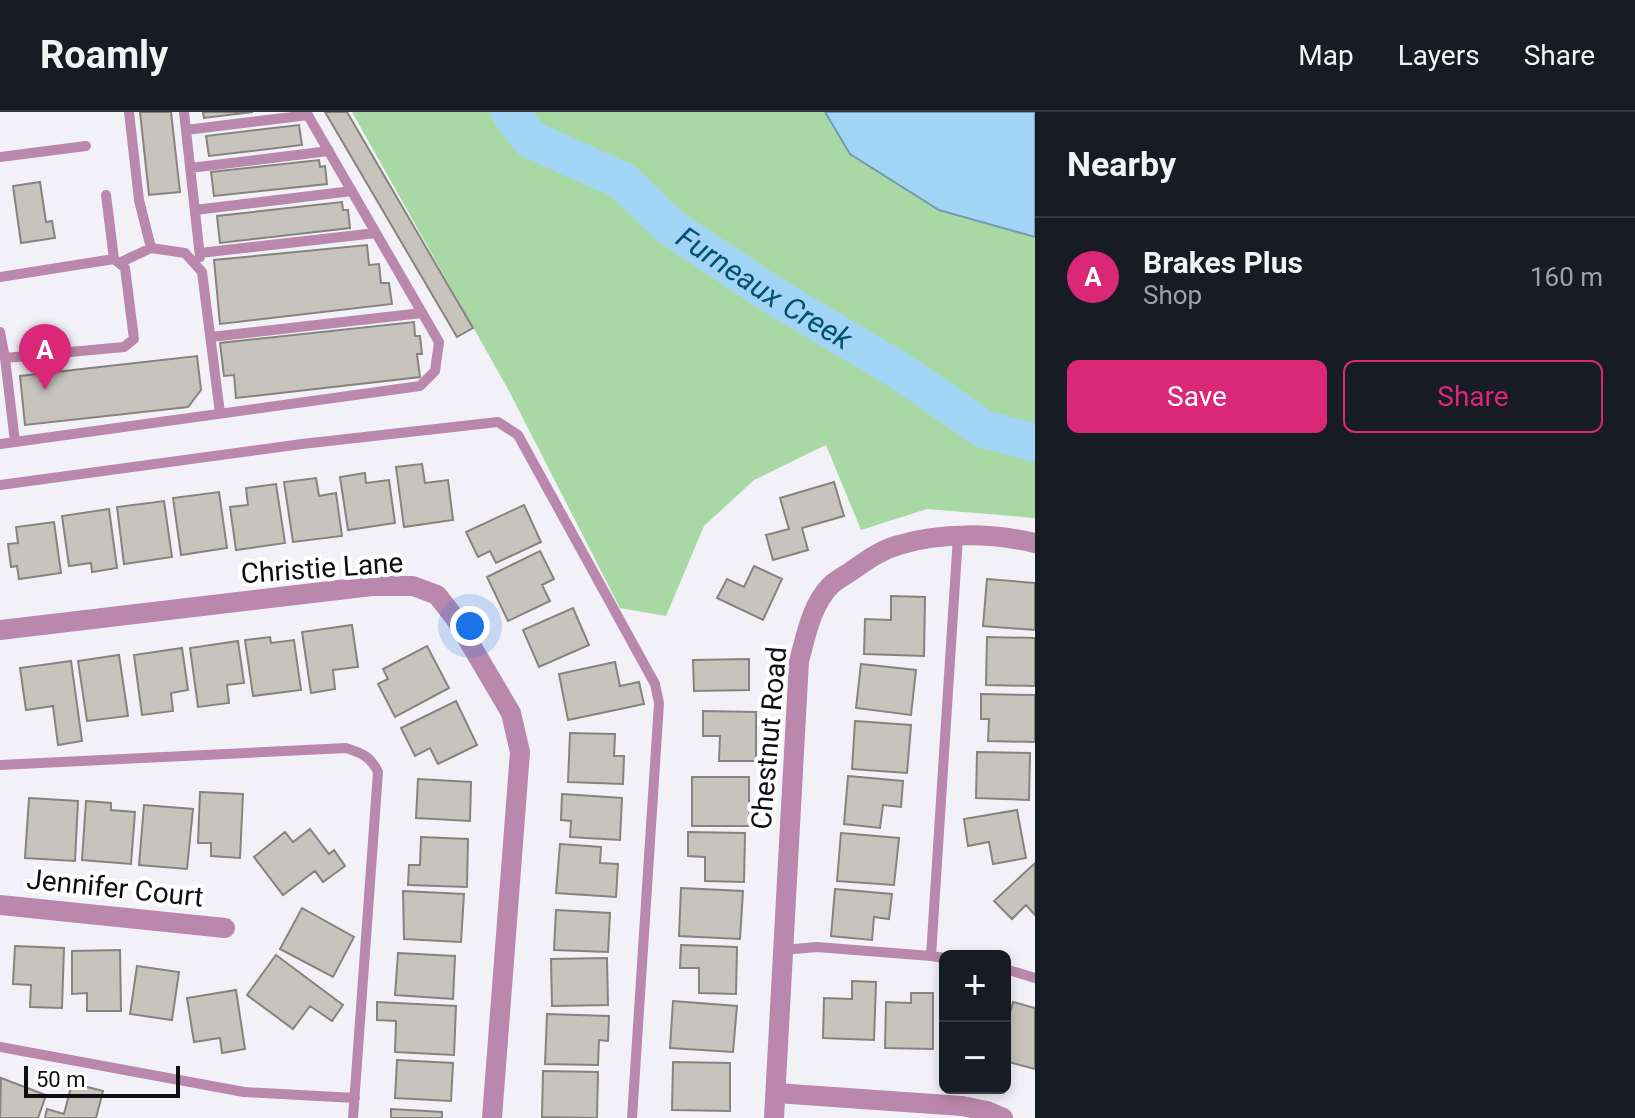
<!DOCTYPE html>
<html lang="en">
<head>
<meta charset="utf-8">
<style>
  :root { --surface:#171b24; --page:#242831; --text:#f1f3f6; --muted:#9ea1a6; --line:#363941; --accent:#db2777 }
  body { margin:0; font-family:Roboto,sans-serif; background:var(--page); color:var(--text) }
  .controls { position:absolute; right:24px; bottom:24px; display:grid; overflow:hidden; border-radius:12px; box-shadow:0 4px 12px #0003 }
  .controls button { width:72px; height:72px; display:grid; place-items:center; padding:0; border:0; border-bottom:2px solid var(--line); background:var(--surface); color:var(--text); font:40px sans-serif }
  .scale { position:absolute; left:24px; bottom:20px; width:156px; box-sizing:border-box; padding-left:8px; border:4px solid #0f0f11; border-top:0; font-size:22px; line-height:28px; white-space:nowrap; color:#0f0f11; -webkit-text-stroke:6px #fff; paint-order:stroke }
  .you { position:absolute; left:470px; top:514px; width:28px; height:28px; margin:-20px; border:6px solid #fff; border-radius:50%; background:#1a73e8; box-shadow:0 0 0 12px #1a73e833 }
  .badge { display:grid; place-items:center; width:52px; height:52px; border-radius:50%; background:var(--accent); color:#fff; font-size:26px; font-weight:700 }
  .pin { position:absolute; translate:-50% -66px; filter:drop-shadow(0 2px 4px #0008) }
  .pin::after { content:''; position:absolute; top:42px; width:28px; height:24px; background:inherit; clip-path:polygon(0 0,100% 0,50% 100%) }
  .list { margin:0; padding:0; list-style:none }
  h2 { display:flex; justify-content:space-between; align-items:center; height:104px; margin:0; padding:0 32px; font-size:34px }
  h2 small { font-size:26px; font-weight:400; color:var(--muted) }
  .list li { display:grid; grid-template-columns:52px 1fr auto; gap:24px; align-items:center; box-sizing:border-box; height:120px; padding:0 32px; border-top:2px solid var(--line) }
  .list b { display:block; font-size:30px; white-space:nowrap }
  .list p { margin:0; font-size:26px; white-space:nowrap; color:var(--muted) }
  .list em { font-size:26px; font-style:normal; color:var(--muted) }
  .actions { display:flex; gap:16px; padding:24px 32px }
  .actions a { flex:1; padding:18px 0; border:2px solid var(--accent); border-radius:12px; text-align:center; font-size:28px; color:var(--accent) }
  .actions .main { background:var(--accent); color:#fff }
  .map { position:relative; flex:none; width:1035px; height:1006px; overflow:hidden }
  header { display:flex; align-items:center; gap:48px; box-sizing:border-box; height:112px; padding:0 40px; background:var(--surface); border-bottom:2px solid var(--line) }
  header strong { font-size:38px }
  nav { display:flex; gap:44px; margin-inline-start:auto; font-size:28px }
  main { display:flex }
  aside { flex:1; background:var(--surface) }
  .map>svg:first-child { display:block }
</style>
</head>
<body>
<header>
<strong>Roamly</strong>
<nav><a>Map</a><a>Layers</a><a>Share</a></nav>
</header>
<main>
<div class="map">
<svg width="1035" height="1006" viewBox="0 0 1035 1006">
  <rect width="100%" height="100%" fill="#f2f1f7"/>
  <path fill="#a8d9a5" d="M352 0H1035V406L927 397 861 418 826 333 754 368 704 414 666 504 620 496 509 279Z"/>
  <path fill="#a2d5f5" stroke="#769ab1" stroke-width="2" d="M825 0H1035V125L939 98 850 42Z"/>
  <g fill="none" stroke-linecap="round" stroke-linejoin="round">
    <path stroke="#a2d5f5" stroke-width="38" id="s1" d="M510 0 530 27 623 69 669 114 774 184 900 259 984 317 1035 331"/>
  </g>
  <path fill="#c7c3bd" stroke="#87837d" stroke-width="2" d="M140 0H171L180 80 149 83Z
    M203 0H253L204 6Z
    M325 0H347L473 216 457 225Z
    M299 13 302 33 209 44 206 24Z
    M319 48 320 55 325 54 327 72 214 84 211 60Z
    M40 70 46 110 52 109 55 126 21 131 13 74Z
    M342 90 343 98H348L350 116 220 131 217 104Z
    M367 133 369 153 379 152 381 171H389L392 192 220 212 214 148Z
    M414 210 415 224H420L422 242H417L420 265 236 286 234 263 224 264 220 231Z
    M197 244 201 278 188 295 25 313 20 264Z
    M422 352 425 371 448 368 453 408 404 415 396 355Z
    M365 361 366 371 389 368 395 411 348 418 340 365Z
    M316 366 319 384 336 381 342 424 293 430 284 370Z
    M834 370 844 404 802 416 808 438 773 448 766 423 789 417 780 386Z
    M276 372 285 431 236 438 230 395 248 393 246 376Z
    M219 380 227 436 181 443 173 386Z
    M164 389 172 445 124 452 117 395Z
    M524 393 541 430 496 451 490 439 478 445 466 420Z
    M109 397 117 456 92 460 91 451 69 454 62 404Z
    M54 410 61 461 19 467 17 454 11 455 8 432 18 431 16 415Z
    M540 439 554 467 542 473 550 489 508 509 487 465Z
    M754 454 782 467 763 508 717 486 727 467 744 475Z
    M987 467 1035 471V518L983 514Z
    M891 484 925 485 924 544 864 542 865 507 891 508Z
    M573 496 589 533 539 555 523 518Z
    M352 513 358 555 333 558 335 577 311 581 302 520Z
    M270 525 271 531 294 528 301 578 253 584 245 528Z
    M987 525 1035 526V574L986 573Z
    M238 529 244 571 227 573 229 591 198 595 190 536Z
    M427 534 449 576 395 605 378 572 388 567 383 557Z
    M182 536 188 578 171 581 173 599 142 603 134 543Z
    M119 543 128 604 87 609 78 549Z
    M749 547V578L694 579 693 548Z
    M71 549 82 629 58 633 53 594 26 598 20 556Z
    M615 550 620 574 639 570 644 592 568 608 559 562Z
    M861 552 916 558 911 603 856 596Z
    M981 582 1035 583V630L988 629 989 607H981Z
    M456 589 477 633 438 652 430 636 415 644 401 616Z
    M703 599 756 600V649H719L720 624H703Z
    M855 609 911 613 907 661 852 657Z
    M570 621 615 622 614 644H624L623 672 568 670Z
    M977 640 1030 641 1029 688 976 686Z
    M848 664 903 669 901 695 883 693 880 716 844 712Z
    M692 665H749V714H692Z
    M418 667 471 670 470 709 416 706Z
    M200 680 243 682 240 746 211 744V731H198Z
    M562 682 622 686 620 728 570 725 571 709 561 708Z
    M29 686 78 689 75 749 25 746Z
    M86 689 111 691V698L135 700 131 752 82 748Z
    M144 693 193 697 187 757 139 753Z
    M1017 698 1026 746 993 752 989 730 968 734 964 707Z
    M310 717 329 742 334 738 345 754 323 770 315 759 283 783 254 745 285 720 293 730Z
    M688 720 745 721 744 770 705 769V745L688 744Z
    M841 721 899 726 894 773 837 769Z
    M421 725 468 727 467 775 408 773 409 753H420Z
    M560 732 601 735 600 751 618 752 616 785 556 781Z
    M1035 751V803L1026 793 1012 807 994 789Z
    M681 776 743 779 740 827 679 824Z
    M835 777 892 782 889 807 874 805 872 828 831 824Z
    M403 779 464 782 461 830 404 827Z
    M302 796 354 825 333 865 280 837Z
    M556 798 610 801 608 840 554 838Z
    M681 833 737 835 736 882 699 881V856H680Z
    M15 834 64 836 62 896 30 895 31 873 13 872Z
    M120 838 121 899H87V881L72 882V839Z
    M398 841 455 844 453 887 395 883Z
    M276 843 343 893 332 909 310 894 293 917 247 883Z
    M607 846 608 893 552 894 551 847Z
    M137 854 179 860 172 908 130 902Z
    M852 869 876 870 874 928 823 926 824 886 852 887Z
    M236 878 245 937 222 941 220 926 194 930 187 886Z
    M911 881H933V937L885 936 886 890 911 891Z
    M673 889 737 894 733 940 670 936Z
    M377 890 456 894 454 943 395 940 396 909 377 908Z
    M1013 890 1035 896V957L1005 949V920Z
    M943 895H945V931H940Z
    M547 902 609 904 608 929 599 928 598 953 545 952Z
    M397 948 453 951 451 989 395 986Z
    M673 950 730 951V999L672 998Z
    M543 959 598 960 597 1006 542 1005Z
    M1 966 46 983 38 1006H0Z
    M72 971 103 979 96 1006H45L47 997 64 1002Z
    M391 997 442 1000V1006H391Z"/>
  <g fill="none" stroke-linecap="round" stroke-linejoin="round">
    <path stroke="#ba88ac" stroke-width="10" d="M129 0 139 88 151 136 185 141 202 160 220 301
      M184 0 200 145
      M186 18 308 3
      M0 45 86 34
      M190 56 329 39
      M106 83 114 147
      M195 98 352 79
      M200 141 376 121
      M119 151 151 136
      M0 165 114 147 125 156 134 227 124 235 5 246 15 330 420 274 435 259 439 230 306 0
      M0 220 5 246
      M211 225 422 201
      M0 332 15 330
      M0 373 302 332 498 310 518 323 655 572 659 591 632 1006
      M0 653 346 636C362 641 371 645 378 660L353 1006
      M783 838 817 835 931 844 958 424
      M931 844 945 846
      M1005 857 1035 866
      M0 935 244 980 355 986"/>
    <path stroke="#ba88ac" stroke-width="20" d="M0 518 372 474H413L437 483 455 506 511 601 520 640 492 1006
      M0 793 225 816
      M776 981 962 994 987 999 1003 1006
      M774 1006 799 549C806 524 811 494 830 474 835 469 844 464 850 460 866 449 880 438 899 433 940 420 993 421 1035 431"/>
  </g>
  <g text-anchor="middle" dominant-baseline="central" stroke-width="8" stroke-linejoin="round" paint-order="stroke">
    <g font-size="28" fill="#0f0f11" stroke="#fff">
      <text transform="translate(322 456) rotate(-4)">Christie Lane</text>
      <text transform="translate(769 626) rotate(-85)">Chestnut Road</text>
      <text transform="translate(115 776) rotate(6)">Jennifer Court</text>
    </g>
    <g font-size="30" font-style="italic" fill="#025174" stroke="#fff">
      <text stroke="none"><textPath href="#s1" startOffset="314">Furneaux Creek</textPath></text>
    </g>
  </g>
</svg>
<div class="controls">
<button>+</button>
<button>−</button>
</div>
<div class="scale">50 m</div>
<div class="you"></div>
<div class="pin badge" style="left:45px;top:278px">A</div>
</div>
<aside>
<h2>Nearby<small></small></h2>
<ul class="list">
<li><span class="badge">A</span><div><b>Brakes Plus</b><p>Shop</p></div><em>160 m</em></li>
</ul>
<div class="actions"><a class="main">Save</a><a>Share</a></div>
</aside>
</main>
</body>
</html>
